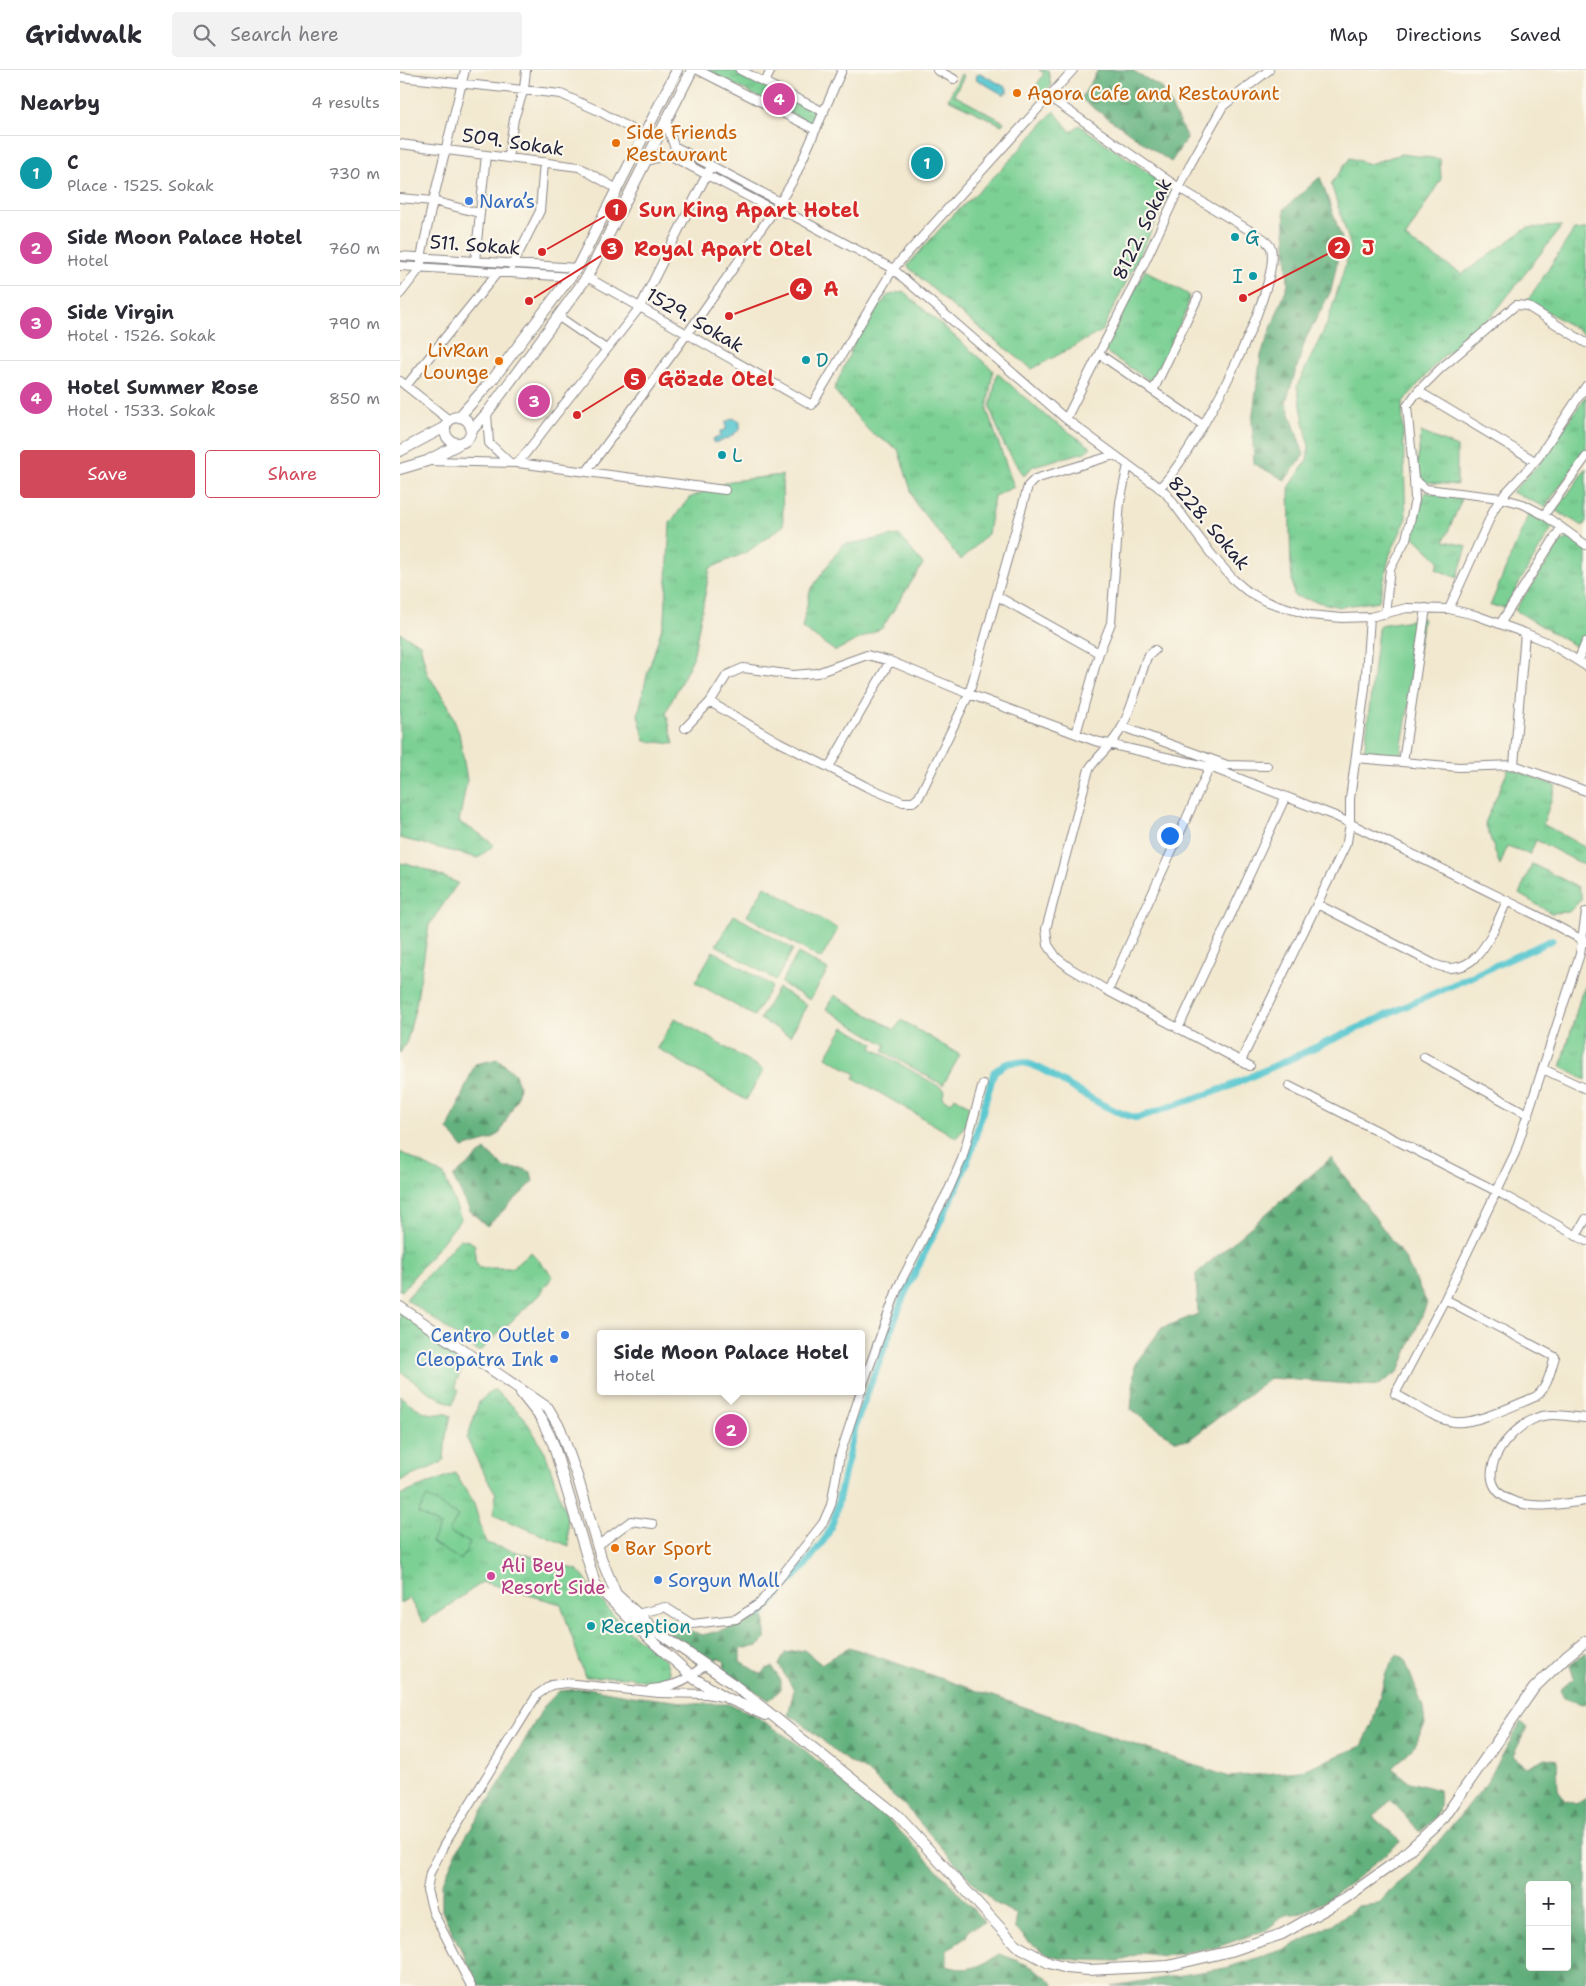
<!DOCTYPE html>
<html lang="en">
<head>
<meta charset="utf-8">
<style>
  :root { --surface:#fff; --page:#f2f2f3; --text:#2b2b33; --muted:#7c7c81; --line:#e1e1e2; --accent:#d1495b }
  body { margin:0; font-family:"Shantell Sans",sans-serif; background:var(--page); color:var(--text) }
  .controls { position:absolute; right:15px; bottom:15px; display:grid; overflow:hidden; border-radius:5px; box-shadow:0 5px 20px #0002 }
  .controls button { width:45px; height:45px; display:grid; place-items:center; padding:0; border:0; border-bottom:1px solid var(--line); background:var(--surface); color:var(--text); font:25px sans-serif }
  .you { position:absolute; left:769px; top:765px; width:18px; height:18px; margin:-12px; border:4px solid #fff; border-radius:50%; background:#1a73e8; box-shadow:0 0 0 8px #1a73e833 }
  .badge { display:grid; place-items:center; width:32px; height:32px; border-radius:50%; background:var(--accent); color:#fff; font-size:16px; font-weight:700 }
  .pin { position:absolute; translate:-50% -50%; border:2px solid #fff; box-shadow:0 1px 5px #0006 }
  .popup { position:absolute; left:197px; top:1260px; width:268px; height:65px; box-sizing:border-box; display:grid; place-content:center; border-radius:5px; background:var(--surface); filter:drop-shadow(0 1px 4px #0005); font-size:16px; white-space:nowrap; color:var(--muted) }
  .popup b { font-size:19px; color:var(--text) }
  .popup::after { content:''; position:absolute; left:50%; top:100%; margin-left:-10px; border:10px solid transparent; border-top-color:var(--surface) }
  .list { margin:0; padding:0; list-style:none }
  h2 { display:flex; justify-content:space-between; align-items:center; height:65px; margin:0; padding:0 20px; font-size:21px }
  h2 small { font-size:16px; font-weight:400; color:var(--muted) }
  .list li { display:grid; grid-template-columns:32px 1fr auto; gap:15px; align-items:center; box-sizing:border-box; height:75px; padding:0 20px; border-top:1px solid var(--line) }
  .list b { display:block; font-size:19px; white-space:nowrap }
  .list p { margin:0; font-size:16px; white-space:nowrap; color:var(--muted) }
  .list em { font-size:16px; font-style:normal; color:var(--muted) }
  .actions { display:flex; gap:10px; padding:15px 20px }
  .actions a { flex:1; padding:11px 0; border:1px solid var(--accent); border-radius:5px; text-align:center; font-size:18px; color:var(--accent) }
  .actions .main { background:var(--accent); color:#fff }
  .icon { flex:none; width:28px; height:28px; fill:none; stroke:currentColor; stroke-width:2; stroke-linecap:round; stroke-linejoin:round }
  .map { position:relative; flex:none; width:1186px; height:1916px; overflow:hidden }
  header { display:flex; align-items:center; gap:30px; box-sizing:border-box; height:70px; padding:0 25px; background:var(--surface); border-bottom:1px solid var(--line) }
  header strong { font-size:24px }
  nav { display:flex; gap:28px; margin-inline-start:auto; font-size:18px }
  .search { width:350px; height:45px; background:var(--page); display:flex; align-items:center; gap:12px; box-sizing:border-box; padding:0 18px; border-radius:5px; color:var(--muted); font-size:19px }
  main { display:flex }
  aside { flex:1; background:var(--surface) }
  .map>svg:first-child { display:block }
</style>
</head>
<body>
<header>
<strong>Gridwalk</strong>
<div class="search"><svg class="icon" aria-label="search" viewBox="0 0 24 24"><circle cx="10" cy="10" r="6"/><path d="M15 15l6 6"/></svg>Search here</div>
<nav><a>Map</a><a>Directions</a><a>Saved</a></nav>
</header>
<main>
<aside>
<h2>Nearby<small>4 results</small></h2>
<ul class="list">
<li><span class="badge" style="background:#0f9aa8">1</span><div><b>C</b><p>Place · 1525. Sokak</p></div><em>730 m</em></li>
<li><span class="badge" style="background:#d1479c">2</span><div><b>Side Moon Palace Hotel</b><p>Hotel</p></div><em>760 m</em></li>
<li><span class="badge" style="background:#d1479c">3</span><div><b>Side Virgin</b><p>Hotel · 1526. Sokak</p></div><em>790 m</em></li>
<li><span class="badge" style="background:#d1479c">4</span><div><b>Hotel Summer Rose</b><p>Hotel · 1533. Sokak</p></div><em>850 m</em></li>
</ul>
<div class="actions"><a class="main">Save</a><a>Share</a></div>
</aside>
<div class="map">
<svg width="1186" height="1916" viewBox="0 0 1186 1916">
  <defs>
    <pattern id="grass-tufts" width="24" height="20" patternUnits="userSpaceOnUse" patternTransform="scale(1.25)"><rect width="24" height="20" fill="#7bd094"/><path d="M3 7l-1-3M5 7V3M7 7l1-3M15 17l-1-3M17 17v-4M19 17l1-3" fill="none" stroke="#6ab280"/></pattern>
    <pattern id="forest-firs" width="22" height="20" patternUnits="userSpaceOnUse" patternTransform="scale(1.25)"><rect width="22" height="20" fill="#64b27e"/><path d="M5 1l3.5 6h-7zM16 11l3.5 6h-7z" fill="#529068"/></pattern>
  </defs>
  <rect width="100%" height="100%" fill="#fbf7ec"/>
  <filter id="ink" filterUnits="userSpaceOnUse"><feTurbulence type="fractalNoise" baseFrequency=".02" numOctaves="2"/><feDisplacementMap in="SourceGraphic" scale="10" xChannelSelector="R" yChannelSelector="G"/><feConvolveMatrix kernelMatrix="1 2 1 2 8 2 1 2 1" color-interpolation-filters="sRGB"/></filter>
  <filter id="wash" filterUnits="userSpaceOnUse"><feTurbulence type="fractalNoise" baseFrequency=".0096" numOctaves="4" result="noise"/><feDisplacementMap in="SourceGraphic" scale="20" xChannelSelector="R" yChannelSelector="G"/><feGaussianBlur stdDeviation="1.12" result="paint"/><feColorMatrix in="noise" values="0 0 0 0 0 0 0 0 0 0 0 0 0 0 0 0 0 1.4 0 .05"/><feComposite in="paint" operator="in"/></filter>
  <g filter="url(#wash)">
    <rect width="100%" height="100%" fill="#f2e8cf"/>
    <path fill="url(#grass-tufts)" stroke="#4e7968" d="M305 0H334L418 42 412 54Z
      M654 41 671 62 679 55 772 119 702 261 632 299 554 238 507 196 548 150 603 98Z
      M1001 84 1040 89 1041 109 1005 168 1062 204 1127 158 1162 156 1092 246 1041 288 1002 333 1006 450 990 484 979 531 939 537 894 526 891 500 889 418 907 390 909 377 897 316 927 254 951 177 931 114 950 88 969 94Z
      M1186 159V265L1128 230 1174 160Z
      M745 200 789 225 787 239 752 312 704 281Z
      M503 221 593 300 587 340 614 417 594 426 588 464 561 490 515 433 498 379 470 362 434 320 456 269 487 226Z
      M597 303 647 347 691 377 685 382 633 396 624 406 604 375 590 338Z
      M1186 326V380L1145 437 1112 422 1139 394Z
      M1021 362 1057 377V415L1025 412 1016 404Z
      M1186 398V451L1183 456 1156 441Z
      M382 405 383 456 347 482 310 498 293 588 266 642 274 674 245 671 238 645 247 605 265 548 270 453 289 428 330 411Z
      M1025 422 1062 429 1044 471 1067 476 1057 508 1036 499 1039 491 1012 465Z
      M1129 443 1153 456 1105 537 1090 536Z
      M499 465 523 494 482 558 435 581 402 558 410 521 442 475Z
      M1169 468 1186 477V563L1180 579 1115 540 1161 472Z
      M0 563 20 574 27 603 48 635 59 663 67 710 59 752 80 764 94 775 78 788 0 768Z
      M1109 698 1156 716 1143 754 1186 778V796L1136 770 1130 784 1107 776 1100 796 1085 753Z
      M0 793 18 796 58 813 29 855 16 935 7 971 0 983Z
      M1132 794 1178 817 1181 824V830L1169 842 1151 843 1119 824Z
      M1186 915V1010L1161 997 1181 925Z
      M0 1082 44 1105 61 1149 2 1221 0 1220Z
      M60 1169 69 1171 75 1175V1189L79 1198H112L131 1182 153 1206 139 1225 79 1282 6 1229Z
      M0 1241 35 1267 65 1293 56 1312V1318L59 1320 53 1334C33 1326 17 1314 0 1301Z
      M94 1319 124 1347 145 1382 167 1447 169 1476 93 1445 96 1424 82 1400 67 1369 79 1332Z
      M55 1403 74 1434 86 1473 178 1500 220 1554 266 1591 270 1604 253 1613 230 1607H185L161 1534 83 1512 23 1553 9 1528 0 1533V1425Z"/>
    <path fill="url(#forest-firs)" stroke="#436a5c" fill-rule="evenodd" d="M698 0H732L762 18 787 68 771 92 681 29Z
      M920 107 942 169 931 221 906 268 886 332 904 385 885 410 854 394 852 351 861 285 888 214 884 139Z
      M98 989 115 1004 119 1016 117 1028 100 1063 92 1069 63 1078 48 1059 75 994Z
      M85 1080 105 1098 124 1099 131 1102 133 1112 87 1156 70 1141 53 1107Z
      M931 1088 1004 1187 1027 1233 999 1301 977 1316 870 1308 789 1370H775L731 1340 735 1294 762 1258 798 1244 796 1204Z
      M361 1544 365 1549V1570L359 1576 340 1579V1591L361 1604 366 1599 372 1597 381 1611V1619L369 1630 323 1600 325 1592 320 1588 312 1590 266 1561 260 1555 265 1552 303 1565 333 1557Z
      M449 1577 829 1707 900 1701 962 1676 972 1655 986 1603 997 1584 1004 1588 1023 1637 1025 1655 1011 1680 992 1698 1010 1712 1039 1720C1041 1744 1037 1748 1020 1762L991 1730 973 1747 1001 1771 953 1811 922 1833 901 1843 885 1845 866 1860 814 1878 764 1886 741 1883 718 1891 679 1890 651 1886 628 1871 615 1858 617 1845 595 1833 575 1815 505 1736 465 1700 446 1690 397 1649 388 1645 394 1620 379 1595 385 1583 404 1580 421 1594Z
      M1186 1582V1633L1182 1634 1164 1628 1160 1620 1174 1608 1170 1595Z
      M188 1618 232 1626 300 1634H328L353 1644 396 1673 490 1751 549 1812 585 1853 570 1859 565 1868 547 1880V1896C568 1903 581 1896 600 1884 620 1892 641 1898 655 1916H80L75 1908 42 1841V1814L58 1779 105 1705 144 1636 159 1621Z
      M1121 1652 1127 1657 1113 1686 1127 1697 1146 1688 1157 1690 1158 1719 1164 1730 1177 1734 1186 1728V1916H712L826 1898 888 1878 933 1854 958 1836 979 1834 989 1821 1013 1802 1086 1714ZM1130 1815H1167V1897H1130Z"/>
    <path fill="#7bd094" stroke="#4e7968" d="M639 0H648L651 16 640 28 632 23 644 3Z
      M561 4 564 6 554 25 604 52 602 55 548 29Z
      M1023 548 1000 687 964 685 978 560 980 555Z
      M365 816 438 859 421 889 347 846Z
      M334 845 393 879 376 910 316 875Z
      M313 881 372 916 354 946 295 912Z
      M398 883 428 900 410 930 381 913Z
      M378 918 407 935 390 966 360 949Z
      M434 925 495 960 501 950 560 985 543 1015 483 981 486 975 426 939Z
      M275 948 364 1000 346 1030 257 978Z
      M444 957 474 974 472 978 545 1020 542 1028 551 1033 555 1027 574 1039 557 1068 454 1008 456 1004 426 987Z
      M0 1326C14 1336 27 1348 44 1343L51 1346 46 1366 44 1389 41 1393 0 1411Z
      M27 1427 58 1446 49 1462 70 1473 61 1490 31 1472 40 1456 18 1443Z"/>
    <path fill="#5bc8d0" stroke="#3e7586" d="M580 3 607 18V23L605 22 604 25 576 9 577 7 576 6Z
      M333 348 340 352V359L329 368 314 373 313 369 320 367V361L326 360V352Z"/>
    <g fill="none" stroke-linecap="round" stroke-linejoin="round">
      <path stroke="#5bc8d0" stroke-width="7" d="M361 1544 404 1497 427 1466 434 1449 456 1353 504 1225 559 1113 572 1078 594 1002C602 996 608 991 618 992 634 993 648 1003 661 1011 685 1025 709 1041 737 1048L828 1017 1152 870"/>
    </g>
  </g>
  <g filter="url(#ink)">
    <g fill="none" stroke-linecap="round" stroke-linejoin="round">
      <g stroke="#8a8585" stroke-width="10">
        <path id="minor" d="M298 0 416 60
          M340 0 424 42
          M537 0 554 9
          M0 7 161 24 199 41 244 66
          M365 12 371 0
          M649 27 779 118 864 169C866 172 870 175 871 178 882 219 791 390 759 418
          M266 52 274 76 380 132 391 144
          M0 74 179 97 217 119
          M108 88 114 49 124 19 126 0
          M246 91 269 85 374 140 392 145 493 199 666 349 765 422 812 485 833 509 847 521 865 531 910 545 942 548 970 547 1007 538 1049 539 1075 545 1125 563 1149 573 1186 596
          M0 128 33 131 79 143
          M0 186 177 198
          M75 191 86 85
          M0 196 172 207
          M112 196 140 141 144 92
          M187 207 412 335 493 199 673 0
          M0 224 21 197V187L33 131 65 0
          M159 247 206 279
          M699 284 803 355
          M0 311 49 350
          M6 316 97 203
          M753 321 798 227
          M1018 321 1007 336 1014 409 1026 419 1101 428 1123 434 1144 445 1186 475
          M87 343 89 373 109 392
          M666 349 743 196 791 93 823 36 869 0
          M29 391 118 393 325 420
          M1135 391 1018 321 1040 299 1116 235 1127 236 1186 273
          M118 393 240 237 311 96
          M187 401 287 264 380 132 394 109 442 0
          M1144 445 1186 387
          M597 526 699 583 676 664
          M1049 539 1094 439 1101 428 1138 388 1186 316
          M985 544 990 499 1006 469 1015 430 1014 409
          M1100 554 1161 458
          M755 580 747 587C739 610 733 636 722 657 714 674 699 684 689 699L646 859 648 875 657 888 670 898 708 921 850 996
          M699 583 711 553 720 432 728 395
          M1178 591 1186 572
          M310 632 379 672 467 717 503 732H513L519 727 569 624 628 416 635 409 714 385
          M723 657 827 695 867 696
          M285 658 310 632 327 605 343 598 393 605 417 603 467 585 490 591 569 624 695 671 810 697 935 746 1140 847 1186 872
          M956 688 1059 697 1114 695 1186 721
          M1003 692 1026 538
          M1114 695 1125 563
          M429 697 490 591
          M917 834 1034 894C1077 913 1093 860 1107 831
          M708 921 813 690
          M778 959 885 728
          M1024 987 1129 1045
          M841 991 947 772 950 753V729L965 618 970 547
          M1143 999 1186 1019
          M889 1016 1098 1122 1186 1171
          M1176 1166 1186 1149
          M1045 1229 995 1324C1012 1332 1036 1350 1054 1352 1074 1355 1115 1335 1135 1327 1148 1318 1150 1302 1155 1287L1045 1229 1115 1083 1180 884 1186 842
          M461 1320 498 1217 549 1119 562 1089 583 1014
          M1186 1348C1170 1347 1151 1342 1136 1348 1099 1364 1064 1422 1124 1434 1144 1438 1166 1433 1186 1431
          M197 1476 231 1451 253 1454
          M237 1544 265 1537 292 1554 336 1549 360 1533 423 1453 431 1435 440 1385 461 1321
          M251 1619C263 1618 280 1614 290 1606 297 1602 298 1598 307 1596
          M71 1916 33 1842 27 1820 30 1803 44 1775 137 1625 151 1615 166 1613 259 1623 307 1624 322 1627"/>
      </g>
      <g stroke="#8a8585" stroke-width="12">
        <path id="major" d="M45 360a13 13 0 1 1 26 0a13 13 0 1 1-26 0Z
          M59 347 93 309 177 198 277 0
          M71 361 87 343 187 207 292 0
          M0 381 45 357
          M0 399 27 391 59 374
          M0 1237 148 1338 160 1358 178 1409 201 1488 216 1524 256 1561 333 1614 497 1745 616 1875 649 1893 667 1898 688 1900 768 1896 831 1881 882 1864 944 1829 997 1791 1044 1748 1134 1618 1166 1587 1186 1571
          M121 1323 141 1348 153 1373 195 1514 249 1568 295 1609 327 1628 365 1645"/>
      </g>
      <use href="#minor" stroke="#fff" stroke-width="8"/>
      <use href="#major" stroke="#fff" stroke-width="10"/>
    </g>
  </g>
  <g fill="#e8710a" stroke="#fbf7ec" stroke-width="2">
    <circle cx="617" cy="23" r="5"/>
    <circle cx="216" cy="73" r="5"/>
    <circle cx="99" cy="291" r="5"/>
    <circle cx="215" cy="1478" r="5"/>
  </g>
  <g fill="#3f7fe0" stroke="#fbf7ec" stroke-width="2">
    <circle cx="69" cy="131" r="5"/>
    <circle cx="165" cy="1265" r="5"/>
    <circle cx="154" cy="1289" r="5"/>
    <circle cx="258" cy="1510" r="5"/>
  </g>
  <g fill="#0f9aa8" stroke="#fbf7ec" stroke-width="2">
    <circle cx="835" cy="167" r="5"/>
    <circle cx="853" cy="206" r="5"/>
    <circle cx="406" cy="290" r="5"/>
    <circle cx="322" cy="385" r="5"/>
    <circle cx="191" cy="1556" r="5"/>
  </g>
  <circle fill="#d1479c" stroke="#fbf7ec" stroke-width="2" cx="91" cy="1506" r="5"/>
  <g text-anchor="middle" dominant-baseline="central" stroke-width="4.5" stroke-linejoin="round" paint-order="stroke">
    <g font-size="19" fill="#c56008" stroke="#fbf7ec" text-anchor="start">
      <text x="627" y="23">Agora Cafe and Restaurant</text>
      <text x="226" y="62">Side Friends<tspan x="226" dy="22">Restaurant</tspan></text>
      <text x="89" y="280" text-anchor="end">LivRan<tspan x="89" dy="22">Lounge</tspan></text>
      <text x="225" y="1478">Bar Sport</text>
    </g>
    <g font-size="19" fill="#22223b" stroke="#fbf7ec">
      <text transform="translate(113 72) rotate(8)">509. Sokak</text>
      <text transform="translate(742 159) rotate(-64)">8122. Sokak</text>
      <text transform="translate(75 175) rotate(4)">511. Sokak</text>
      <text transform="translate(295 250) rotate(30)">1529. Sokak</text>
      <text transform="translate(809 453) rotate(50)">8228. Sokak</text>
    </g>
    <g font-size="19" fill="#366cbe" stroke="#fbf7ec" text-anchor="start">
      <text x="79" y="131">Nara’s</text>
      <text x="155" y="1265" text-anchor="end">Centro Outlet</text>
      <text x="144" y="1289" text-anchor="end">Cleopatra Ink</text>
      <text x="268" y="1510">Sorgun Mall</text>
    </g>
    <g font-size="19" fill="#0d838f" stroke="#fbf7ec" text-anchor="start">
      <text x="845" y="167">G</text>
      <text x="843" y="206" text-anchor="end">I</text>
      <text x="416" y="290">D</text>
      <text x="332" y="385">L</text>
      <text x="201" y="1556">Reception</text>
    </g>
    <g font-size="19" fill="#b23c85" stroke="#fbf7ec" text-anchor="start">
      <text x="101" y="1495">Ali Bey<tspan x="101" dy="22">Resort Side</tspan></text>
    </g>
  </g>
  <path fill="none" stroke="#d62828" stroke-width="2" d="M142 182L216 140M843 228L939 178M129 231L212 179M329 246L401 219M177 345L235 309"/>
  <g fill="#d62828" stroke="#fbf7ec" stroke-width="2">
    <circle cx="142" cy="182" r="5"/>
    <circle cx="843" cy="228" r="5"/>
    <circle cx="129" cy="231" r="5"/>
    <circle cx="329" cy="246" r="5"/>
    <circle cx="177" cy="345" r="5"/>
    <circle cx="216" cy="140" r="12"/>
    <circle cx="939" cy="178" r="12"/>
    <circle cx="212" cy="179" r="12"/>
    <circle cx="401" cy="219" r="12"/>
    <circle cx="235" cy="309" r="12"/>
  </g>
  <g font-size="15" text-anchor="middle" font-weight="bold" fill="#fff">
    <text x="216" y="145">1</text>
    <text x="939" y="183">2</text>
    <text x="212" y="184">3</text>
    <text x="401" y="224">4</text>
    <text x="235" y="315">5</text>
  </g>
  <g font-size="20" text-anchor="middle" font-weight="bold" fill="#d62828" stroke="#fbf7ec" stroke-width="4.5" stroke-linejoin="round" paint-order="stroke">
    <text x="349" y="147">Sun King Apart Hotel</text>
    <text x="968" y="185">J</text>
    <text x="323" y="186">Royal Apart Otel</text>
    <text x="431" y="226">A</text>
    <text x="316" y="316">Gözde Otel</text>
  </g>
</svg>
<div class="controls">
<button>+</button>
<button>−</button>
</div>
<div class="you"></div>
<div class="pin badge" style="left:527px;top:93px;background:#0f9aa8">1</div>
<div class="pin badge" style="left:331px;top:1360px;background:#d1479c">2</div>
<div class="popup"><b>Side Moon Palace Hotel</b>Hotel</div>
<div class="pin badge" style="left:134px;top:331px;background:#d1479c">3</div>
<div class="pin badge" style="left:379px;top:29px;background:#d1479c">4</div>
</div>
</main>
</body>
</html>
